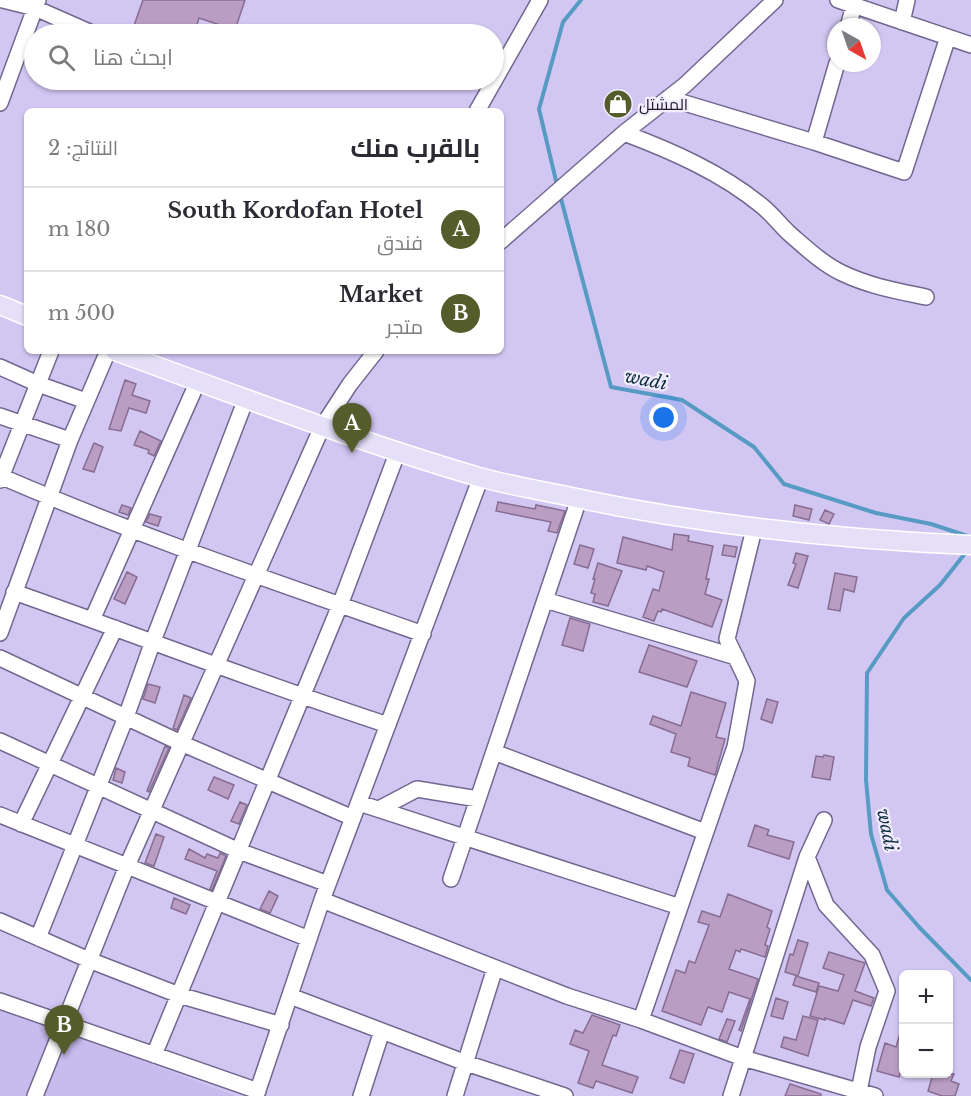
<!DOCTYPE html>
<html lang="ar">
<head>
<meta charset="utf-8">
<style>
  :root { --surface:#fff; --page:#f7f7f7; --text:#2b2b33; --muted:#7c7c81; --line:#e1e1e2; --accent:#545c2b }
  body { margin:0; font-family:"Libre Baskerville",Cairo,serif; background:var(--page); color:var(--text); direction:rtl }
  .controls { position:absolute; right:18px; bottom:18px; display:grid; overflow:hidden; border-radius:9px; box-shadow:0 2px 4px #0004 }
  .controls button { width:54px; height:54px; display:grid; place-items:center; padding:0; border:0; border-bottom:2px solid var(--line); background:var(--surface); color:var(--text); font:30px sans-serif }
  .compass { position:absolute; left:827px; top:18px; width:54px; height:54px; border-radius:50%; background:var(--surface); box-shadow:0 2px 4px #0004; rotate:140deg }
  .you { position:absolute; left:664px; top:418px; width:21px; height:21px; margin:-15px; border:4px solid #fff; border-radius:50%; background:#1a73e8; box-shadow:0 0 0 9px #1a73e833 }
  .badge { display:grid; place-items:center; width:39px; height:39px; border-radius:50%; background:var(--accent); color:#fff; font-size:20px; font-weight:700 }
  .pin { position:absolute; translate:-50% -50px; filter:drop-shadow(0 2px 3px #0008) }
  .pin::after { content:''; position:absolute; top:32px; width:21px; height:18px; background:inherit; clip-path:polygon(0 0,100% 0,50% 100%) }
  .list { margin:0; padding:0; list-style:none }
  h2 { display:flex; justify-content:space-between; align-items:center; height:78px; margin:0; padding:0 24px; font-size:26px }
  h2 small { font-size:20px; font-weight:400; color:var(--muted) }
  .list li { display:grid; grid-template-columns:39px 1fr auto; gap:18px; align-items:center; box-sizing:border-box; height:84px; padding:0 24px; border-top:2px solid var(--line) }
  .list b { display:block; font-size:22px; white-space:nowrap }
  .list p { margin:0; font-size:20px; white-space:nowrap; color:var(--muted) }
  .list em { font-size:20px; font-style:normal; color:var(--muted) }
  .icon { flex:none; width:33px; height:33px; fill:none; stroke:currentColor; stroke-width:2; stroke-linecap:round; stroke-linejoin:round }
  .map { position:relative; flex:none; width:971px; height:1096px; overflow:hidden; direction:ltr }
  .search { position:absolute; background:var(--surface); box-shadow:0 2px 4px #0004; left:24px; top:24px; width:480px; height:66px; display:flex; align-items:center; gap:15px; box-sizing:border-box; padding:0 21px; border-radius:33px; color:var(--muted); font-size:22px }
  .panel { position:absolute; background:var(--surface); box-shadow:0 2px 4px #0004; left:24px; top:108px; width:480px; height:246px; border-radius:9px; direction:rtl }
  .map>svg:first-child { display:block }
</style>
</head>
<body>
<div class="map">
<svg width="971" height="1096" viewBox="0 0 971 1096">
  <rect width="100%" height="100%" fill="#d2c7f3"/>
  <path fill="#c8bbee" d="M0 1008 21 1015 236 1096H0Z"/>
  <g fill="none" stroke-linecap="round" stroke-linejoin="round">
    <path stroke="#579bc3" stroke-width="4" d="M557 185 539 109 563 22 581 0
      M560 195 611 387 682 400 754 447 784 484 876 513 931 524 971 537
      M967 551 940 585 904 618 867 673 866 780 871 834 887 890 919 927 971 980"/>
  </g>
  <path fill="#b99dc3" stroke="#876d91" stroke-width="1.5" d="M143 0H245L235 30 199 18 194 34H131Z
    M125 380 136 384 132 395 150 401 146 413 129 408 121 431 109 429Z
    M140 431 161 441 154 456 148 453 149 450 134 445Z
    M94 443 103 447 94 472 83 469Z
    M498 502 535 509 536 505 565 511 557 533 548 531 551 522 496 511Z
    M122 505 131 508 128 515 119 512Z
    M795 505 812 509 809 520 793 516Z
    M825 510 834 514 829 524 820 520Z
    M150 514 161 517 158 526 146 522Z
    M674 534 689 536 688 541 713 546 706 579H709L705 594 722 600 712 627 662 609 661 612 658 611 654 621 643 617 653 589 659 591 664 572 647 566 646 570 617 563 623 537 672 550Z
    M580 545 594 549 588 568 574 564Z
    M724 545 737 547 735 557 722 555Z
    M796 553 808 556 798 588 788 585 796 564 793 563Z
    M598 563 622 571 608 606 593 602 595 594 591 593 595 579H593Z
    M127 572 137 577 125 604 114 599Z
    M835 573 857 577 854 592 844 589 840 611 828 609Z
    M570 618 590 624 583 651 562 645Z
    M649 645 697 661 687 687 639 672Z
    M148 684 160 687 155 703 143 699Z
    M691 692 726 703 716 737 725 739 715 775 688 766 690 758 671 752 676 734 650 724 653 716 681 726Z
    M184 695 191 698 177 730 173 728Z
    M767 699 778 702 772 723 761 719Z
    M165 746 169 748 149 792 147 791Z
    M824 755 834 757 830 780 812 777 816 756 823 757Z
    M116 768 125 772 122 783 113 780Z
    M214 777 234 785 228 799 208 790Z
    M240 802 247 805 239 824 231 821Z
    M755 825 769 830 767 835 794 842 789 859 748 846Z
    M156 834 164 837 154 866 145 863Z
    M189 849 205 858 207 854 218 858 220 853 226 856 212 890 210 889 217 871 185 859Z
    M269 891 278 896 270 913 260 909Z
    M728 894 772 911 767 927 770 929 765 945 768 946 765 957 741 949 740 952 736 950 729 969 758 979 741 1031 739 1030 750 999 729 992 722 1012 708 1007 701 1025 662 1011 676 970 685 973 689 961 695 963 709 925 698 922 702 911 720 917Z
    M174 898 190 905 186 914 171 908Z
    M798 940 808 943 798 976 785 972 790 954 793 955Z
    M829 952 865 963 855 991 874 998 871 1006 853 1000 844 1024 825 1018V1020L810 1016 819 986 838 991 844 975 823 968Z
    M796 976 819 983 816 992 793 985Z
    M776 998 788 1002 783 1019 771 1016Z
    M592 1015 620 1025 616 1036 613 1035 602 1065 638 1077 632 1093 596 1081 593 1088 578 1083 589 1051 570 1044 575 1030 583 1033Z
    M803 1016 818 1020 808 1056 781 1047 784 1037 796 1040Z
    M727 1019 735 1021 727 1042 719 1039Z
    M901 1030H903V1064L899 1077 877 1071 885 1043 896 1047Z
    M680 1050 694 1054 684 1083 670 1078Z
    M933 1074H954L951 1081 959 1084 955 1096H942L928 1091Z
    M790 1084 821 1094V1096H785Z"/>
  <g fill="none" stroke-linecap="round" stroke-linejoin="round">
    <g stroke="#72678f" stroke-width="18">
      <path id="minor" d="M3 0 35 8 94 34
        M838 0 971 45
        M902 22 907 0
        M848 27 854 5
        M668 98 814 142 904 172 948 37
        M0 103 38 0
        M477 111 540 0
        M624 133C672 151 722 173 762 206 772 214 781 226 791 235 806 248 823 264 842 273 869 286 897 291 926 297
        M814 142 837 63
        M501 241 624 133 685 85 775 0
        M0 367 38 384 86 401
        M0 416 70 440
        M0 476C138 536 281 584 423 634
        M0 480 51 351
        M14 592C139 636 262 684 388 725
        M545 600 736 657
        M92 620 198 381
        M0 633 70 440 108 351
        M0 658 181 743 353 818
        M0 741 239 851 328 884
        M494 752 705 832
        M359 803 680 907
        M379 809 417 789 478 799
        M0 815 309 939
        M21 824 115 628
        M807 857 826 905 872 955 887 991 868 1047 859 1091
        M451 879 579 499
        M322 900 567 996 641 1020 743 1058 875 1096
        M0 921 89 960 179 995 281 1025
        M38 938 126 717 153 641 246 399
        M290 996 466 1063 565 1096
        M0 1001 258 1091
        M641 1020 735 747 747 681 727 639 754 529
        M154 1055 340 605 398 451
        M35 1096 127 866 322 427 350 384 376 351
        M256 1096 322 900 481 477
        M361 1096 382 1031
        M455 1096 495 968
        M731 1096 807 857 824 820"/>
    </g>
    <g stroke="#fff" stroke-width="21">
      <path id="major" d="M0 305 27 316
        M115 351C236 395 356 441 479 477 508 485 538 490 567 496 700 525 835 539 971 545"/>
    </g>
    <use href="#minor" stroke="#fff" stroke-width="15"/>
    <use href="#major" stroke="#e5dff7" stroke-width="18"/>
  </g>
  <defs>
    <g id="shop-disc" transform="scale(1.5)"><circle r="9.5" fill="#545c2b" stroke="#f1edff"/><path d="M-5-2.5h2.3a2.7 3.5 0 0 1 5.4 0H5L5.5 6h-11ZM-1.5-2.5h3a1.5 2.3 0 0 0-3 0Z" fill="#fff"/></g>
  </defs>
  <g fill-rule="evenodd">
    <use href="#shop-disc" x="618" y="104"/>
  </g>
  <g text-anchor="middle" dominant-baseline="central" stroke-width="4.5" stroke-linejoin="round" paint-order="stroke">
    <g font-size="16" fill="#1c1828" stroke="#f1edff" text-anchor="start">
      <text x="639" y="104">المشتل</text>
    </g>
    <g font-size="18" font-style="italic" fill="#0f2e40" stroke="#f1edff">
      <text transform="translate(646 380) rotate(11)">wadi</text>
      <text transform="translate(887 830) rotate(79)">wadi</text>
    </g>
  </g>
</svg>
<div class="controls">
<button>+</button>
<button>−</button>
</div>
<svg class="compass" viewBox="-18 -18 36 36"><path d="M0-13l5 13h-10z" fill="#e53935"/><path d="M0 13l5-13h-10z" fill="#7c7c81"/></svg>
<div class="you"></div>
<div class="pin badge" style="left:352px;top:453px">A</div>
<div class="pin badge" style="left:64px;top:1055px">B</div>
<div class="search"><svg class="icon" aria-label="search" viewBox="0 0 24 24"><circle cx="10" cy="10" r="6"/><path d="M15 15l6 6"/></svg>ابحث هنا</div>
<section class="panel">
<h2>بالقرب منك<small>النتائج: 2</small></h2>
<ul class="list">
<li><span class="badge">A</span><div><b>South Kordofan Hotel</b><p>فندق</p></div><em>180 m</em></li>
<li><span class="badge">B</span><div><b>Market</b><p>متجر</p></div><em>500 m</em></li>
</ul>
</section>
</div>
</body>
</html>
